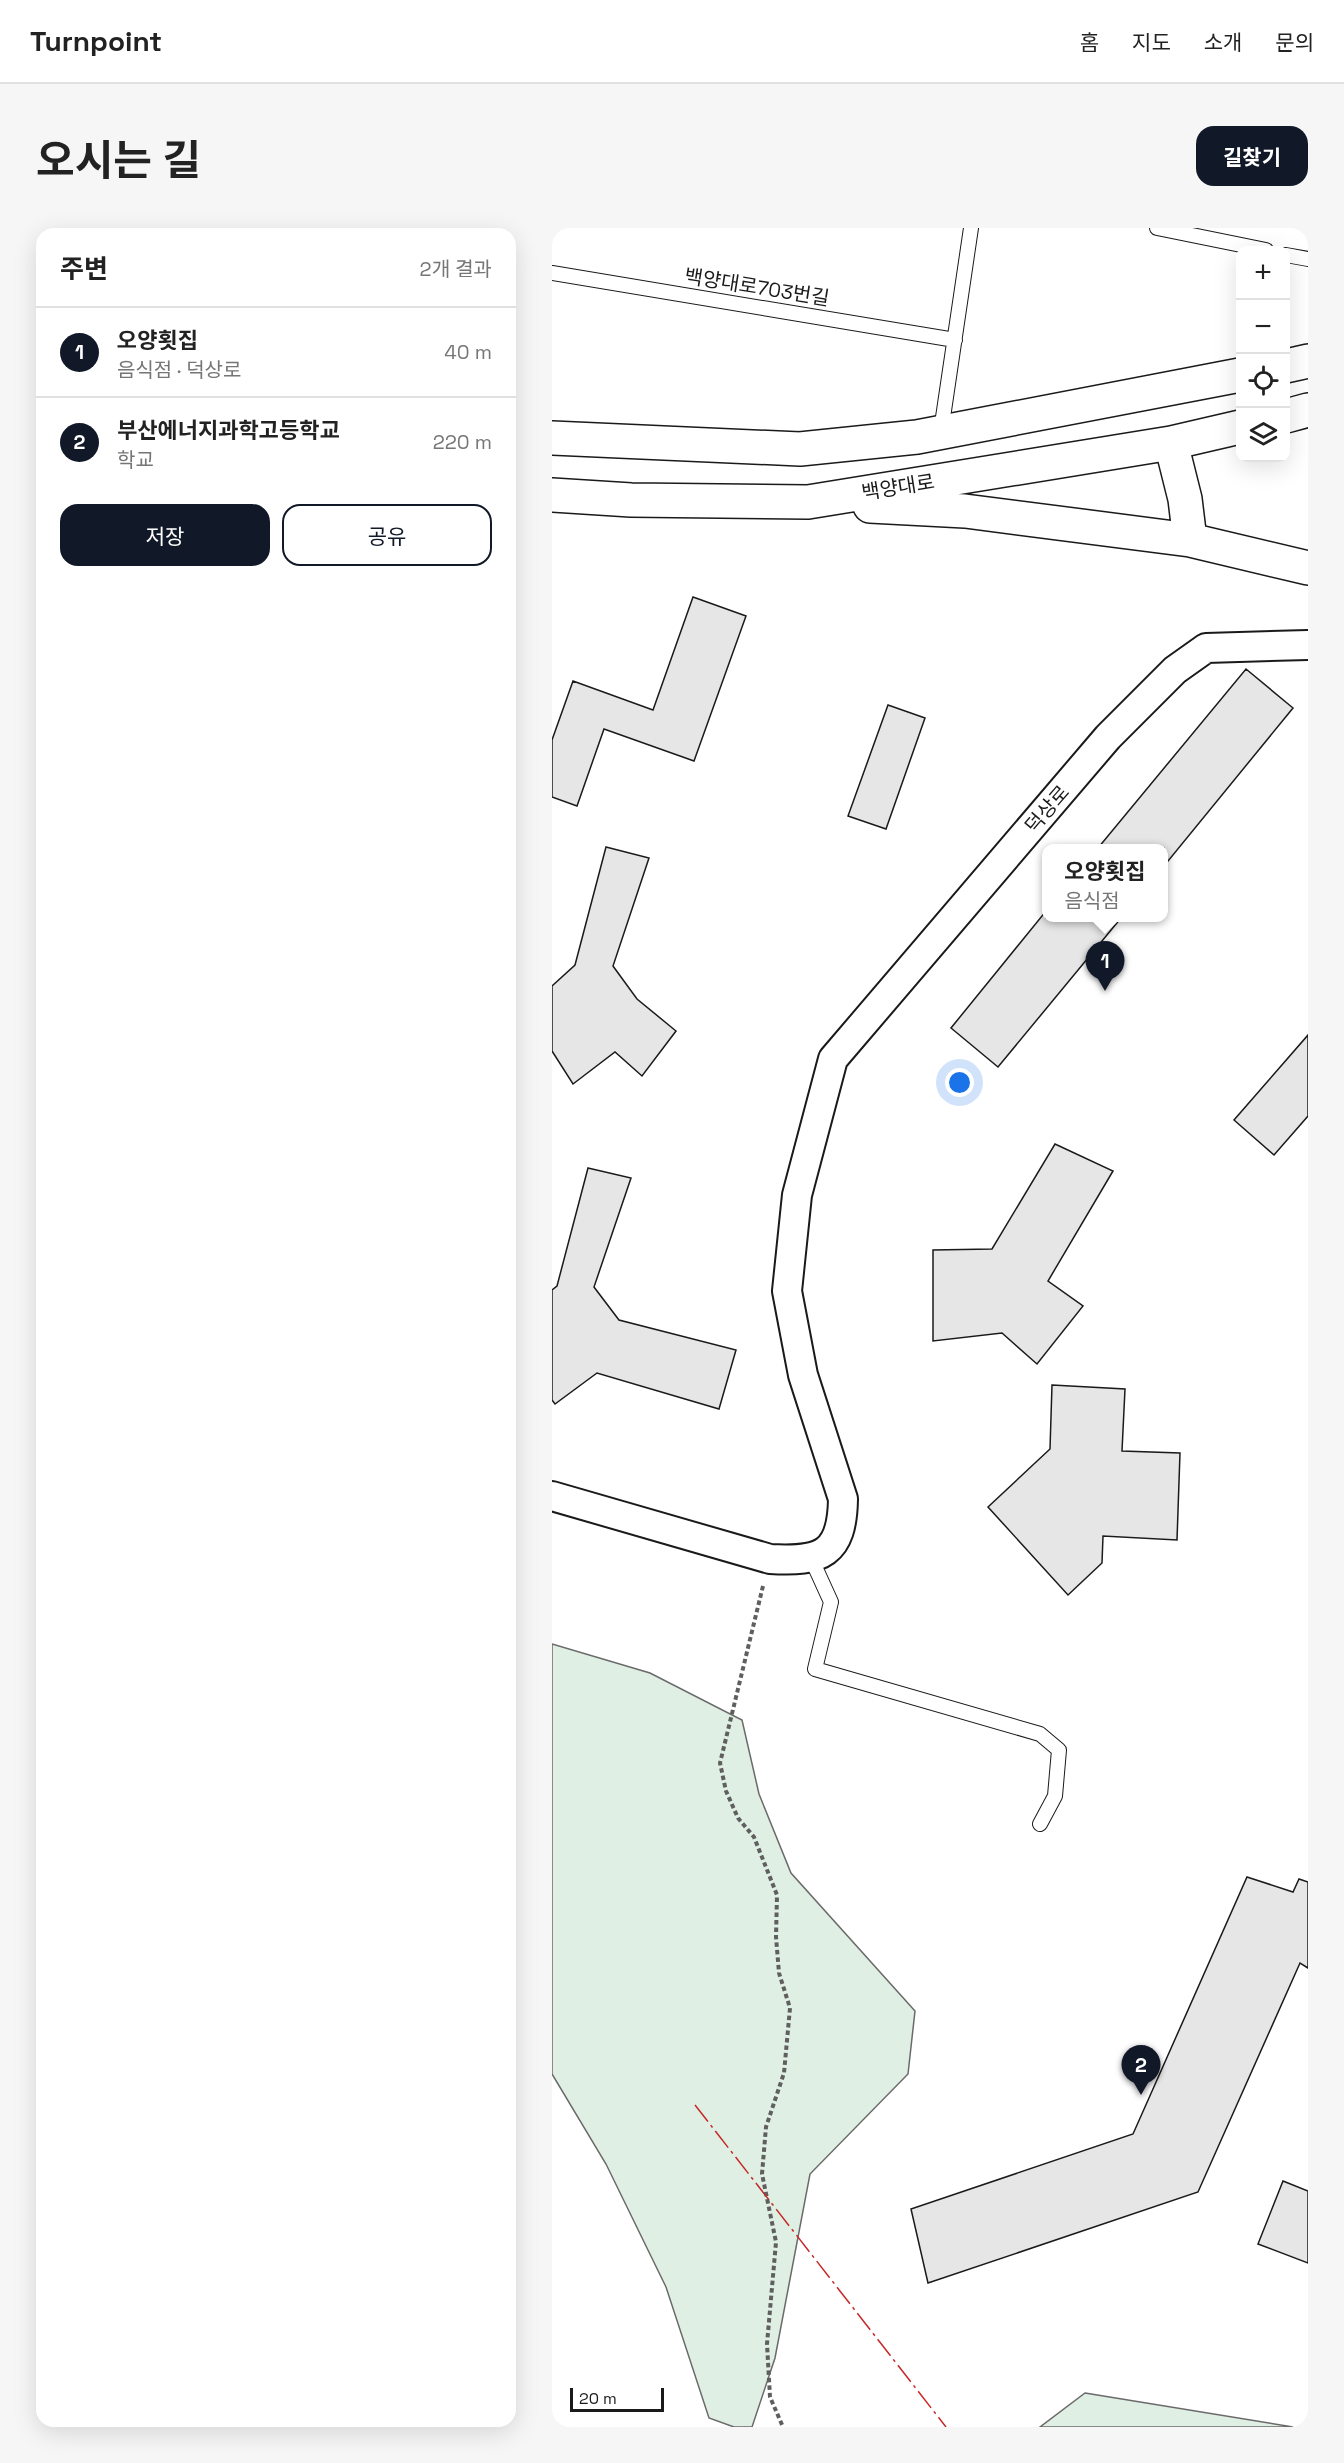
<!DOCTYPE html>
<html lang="ko">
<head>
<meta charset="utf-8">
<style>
  :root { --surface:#fff; --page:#f6f6f6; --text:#222; --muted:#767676; --line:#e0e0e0; --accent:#111827 }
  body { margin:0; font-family:"Space Grotesk","Noto Sans KR",sans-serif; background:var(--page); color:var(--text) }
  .controls { position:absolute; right:18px; top:18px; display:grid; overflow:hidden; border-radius:12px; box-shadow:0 6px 24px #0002 }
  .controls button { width:54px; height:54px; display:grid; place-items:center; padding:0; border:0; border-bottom:2px solid var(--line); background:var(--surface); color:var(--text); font:30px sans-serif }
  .scale { position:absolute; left:18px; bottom:15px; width:94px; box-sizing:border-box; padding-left:6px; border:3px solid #1a1a1a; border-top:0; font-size:16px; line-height:21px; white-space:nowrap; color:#1a1a1a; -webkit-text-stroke:4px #fff; paint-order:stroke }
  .you { position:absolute; left:408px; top:855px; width:21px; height:21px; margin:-15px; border:4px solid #fff; border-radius:50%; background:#1a73e8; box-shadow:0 0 0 9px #1a73e833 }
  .badge { display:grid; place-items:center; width:39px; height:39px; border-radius:50%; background:var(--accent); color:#fff; font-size:20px; font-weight:700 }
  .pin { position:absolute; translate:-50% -50px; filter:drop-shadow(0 2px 3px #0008) }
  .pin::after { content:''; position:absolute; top:32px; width:21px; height:18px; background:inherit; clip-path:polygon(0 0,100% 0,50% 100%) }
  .popup { position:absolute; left:490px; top:616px; width:126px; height:78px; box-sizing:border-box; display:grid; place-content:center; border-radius:12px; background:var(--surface); filter:drop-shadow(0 2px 4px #0005); font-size:20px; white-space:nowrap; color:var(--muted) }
  .popup b { font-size:22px; color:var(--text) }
  .popup::after { content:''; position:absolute; left:50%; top:100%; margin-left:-12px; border:12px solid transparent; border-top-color:var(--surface) }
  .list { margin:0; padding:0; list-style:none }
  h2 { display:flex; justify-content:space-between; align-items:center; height:78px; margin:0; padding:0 24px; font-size:26px }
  h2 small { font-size:20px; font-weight:400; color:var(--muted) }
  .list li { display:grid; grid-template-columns:39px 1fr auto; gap:18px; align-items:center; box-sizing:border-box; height:90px; padding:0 24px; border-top:2px solid var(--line) }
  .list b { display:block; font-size:22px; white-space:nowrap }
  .list p { margin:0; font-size:20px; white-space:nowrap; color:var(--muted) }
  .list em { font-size:20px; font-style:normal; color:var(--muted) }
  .actions { display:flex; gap:12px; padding:18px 24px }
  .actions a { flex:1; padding:14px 0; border:2px solid var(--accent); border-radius:18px; text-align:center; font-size:21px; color:var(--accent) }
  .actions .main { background:var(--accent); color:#fff }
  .icon { flex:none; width:33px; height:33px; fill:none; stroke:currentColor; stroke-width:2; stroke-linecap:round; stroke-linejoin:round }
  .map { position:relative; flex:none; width:756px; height:2199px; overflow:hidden; border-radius:18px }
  header { display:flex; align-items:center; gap:36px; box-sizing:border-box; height:84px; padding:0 30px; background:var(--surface); border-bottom:2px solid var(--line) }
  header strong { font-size:28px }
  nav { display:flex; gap:33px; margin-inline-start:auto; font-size:21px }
  .intro { display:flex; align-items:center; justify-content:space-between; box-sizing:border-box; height:144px; padding:0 36px }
  h1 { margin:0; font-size:42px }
  .button { padding:15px 27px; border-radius:18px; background:var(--accent); color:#fff; font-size:21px; font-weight:700 }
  main { display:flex; gap:36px; padding:0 36px }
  aside { flex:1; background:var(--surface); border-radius:18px; box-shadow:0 6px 24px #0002 }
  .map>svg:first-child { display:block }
</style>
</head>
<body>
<header>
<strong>Turnpoint</strong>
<nav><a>홈</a><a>지도</a><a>소개</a><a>문의</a></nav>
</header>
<div class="intro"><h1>오시는 길</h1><a class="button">길찾기</a></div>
<main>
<aside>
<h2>주변<small>2개 결과</small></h2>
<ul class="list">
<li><span class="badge">1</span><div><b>오양횟집</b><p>음식점 · 덕상로</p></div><em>40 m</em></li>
<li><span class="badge">2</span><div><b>부산에너지과학고등학교</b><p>학교</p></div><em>220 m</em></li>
</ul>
<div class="actions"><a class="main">저장</a><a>공유</a></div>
</aside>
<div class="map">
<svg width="756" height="2199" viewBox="0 0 756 2199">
  <rect width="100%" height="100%" fill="#fff"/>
  <path fill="#e0efe3" stroke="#6a6a6a" stroke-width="1.5" d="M0 1416 98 1445 190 1492 207 1566 239 1645 363 1783 356 1846 258 1946 223 2130 200 2199H182L157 2190 114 2059 54 1936 0 1846Z
    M533 2165 741 2199H488Z"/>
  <path fill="#e6e6e6" stroke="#1a1a1a" stroke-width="1.5" d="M141 369 194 388 142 533 52 501 25 578 0 569V512L21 453 101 482Z
    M694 441 741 480 612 638V620H546Z
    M336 477 373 490 334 601 296 588Z
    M54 619 97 630 61 738 85 771 124 803 90 848 63 824 21 856 0 823V758L23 737Z
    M494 683V690H569L446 839 399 800Z
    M756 807V888L722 927 682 892Z
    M503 916 561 943 496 1053 531 1078 485 1136 450 1105 381 1113V1022L440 1021Z
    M36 940 79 950 42 1059 67 1092 184 1122 167 1181 45 1145 3 1176 0 1172V1062L5 1058Z
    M500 1157 573 1161 570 1223 628 1225 625 1312 551 1308 550 1335 516 1367 436 1279 498 1221Z
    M695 1649 741 1664 747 1651 756 1654V1740L748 1735 646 1964 376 2055 359 1981 581 1906Z
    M731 1953 756 1963V2035L706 2016Z"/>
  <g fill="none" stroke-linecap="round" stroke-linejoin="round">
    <g stroke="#1a1a1a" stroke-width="16">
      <path id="service" d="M605 0 714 22
        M734 27 756 31
        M0 45 403 112
        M389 203 419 0
        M259 1330 279 1374 263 1441 488 1506 507 1522 503 1568 488 1596"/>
    </g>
    <g stroke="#1a1a1a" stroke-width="32">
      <path id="minor" d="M0 1268 218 1331C270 1334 290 1326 291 1271L251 1147 235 1063 245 967 281 831 556 509 623 442 654 420 756 417"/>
    </g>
    <g stroke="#1a1a1a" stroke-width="36">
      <path id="secondary" d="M734 138 756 133
        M734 188 756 182
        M0 210 248 221 365 209 688 147
        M619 215 633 271 638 312 756 340
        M0 267 79 272 256 274 619 215 688 199
        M318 278 413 283 638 312"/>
    </g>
    <path stroke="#5f5f5f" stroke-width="4" stroke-dasharray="4.5 3" stroke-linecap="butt" d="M211 1358 168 1535 174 1563 186 1590 202 1609 225 1667 224 1709 227 1745 238 1780 232 1845 214 1899 210 1946 224 2014 215 2116 218 2169 231 2199"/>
    <use href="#service" stroke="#fff" stroke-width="14"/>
    <use href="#minor" stroke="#fff" stroke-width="28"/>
    <use href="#secondary" stroke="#fff" stroke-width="33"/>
    <path stroke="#c62828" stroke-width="1.5" stroke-dasharray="21 4.5 3 4.5" stroke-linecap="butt" d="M143 1877 394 2199"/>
  </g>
  <g text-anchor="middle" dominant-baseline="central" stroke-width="4.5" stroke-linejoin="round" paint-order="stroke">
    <g font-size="20" fill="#1a1a1a" stroke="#fff">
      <text transform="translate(205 59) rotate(9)">백양대로703번길</text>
      <text transform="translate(346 259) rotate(-9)">백양대로</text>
      <text transform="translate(495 581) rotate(-49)">덕상로</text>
    </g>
  </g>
</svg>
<div class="controls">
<button>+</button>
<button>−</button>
<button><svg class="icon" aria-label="locate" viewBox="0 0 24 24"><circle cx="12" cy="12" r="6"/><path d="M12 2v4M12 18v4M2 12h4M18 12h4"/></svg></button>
<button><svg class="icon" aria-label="layers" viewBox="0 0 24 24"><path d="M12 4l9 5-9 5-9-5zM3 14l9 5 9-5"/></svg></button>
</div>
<div class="scale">20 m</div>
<div class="you"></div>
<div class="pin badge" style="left:553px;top:763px">1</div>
<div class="popup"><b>오양횟집</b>음식점</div>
<div class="pin badge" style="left:589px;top:1867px">2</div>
</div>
</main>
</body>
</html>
